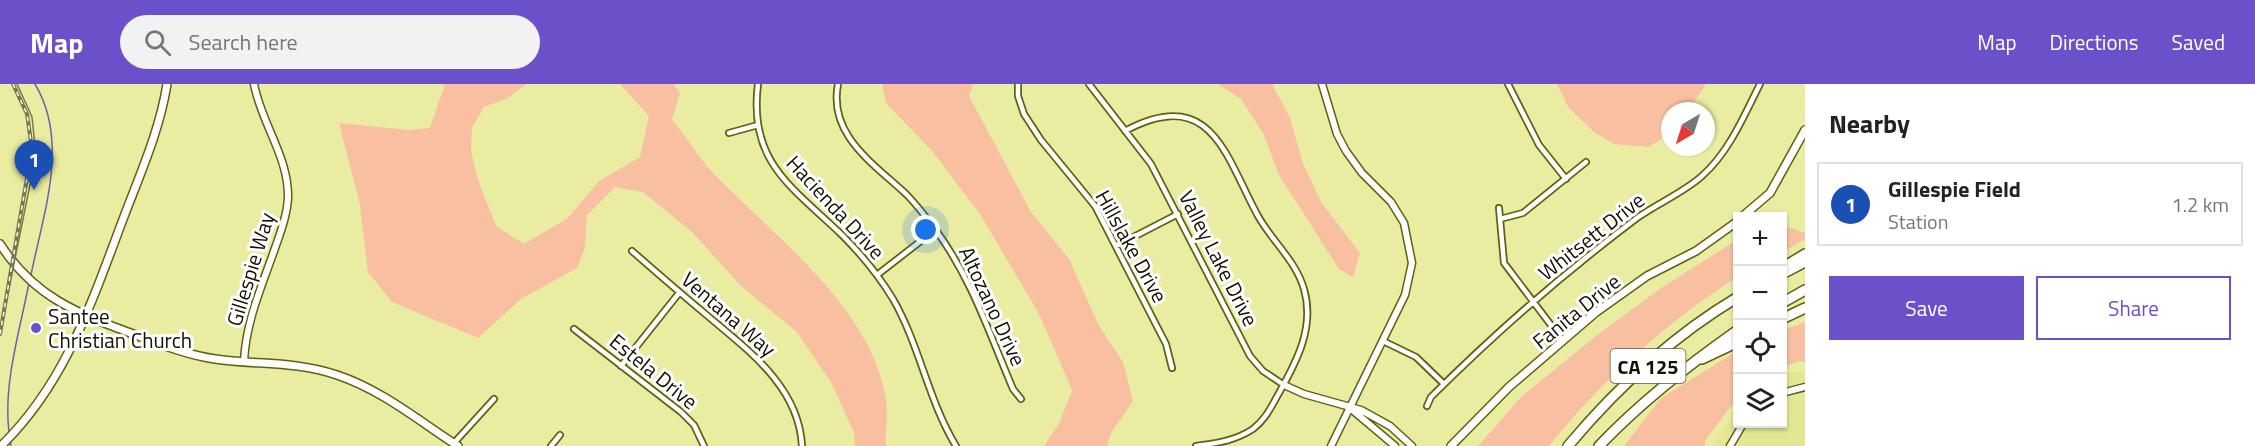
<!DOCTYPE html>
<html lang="en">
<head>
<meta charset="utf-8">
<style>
  :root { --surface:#fff; --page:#f2f2f2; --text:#222; --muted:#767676; --line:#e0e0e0; --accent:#6c50c9 }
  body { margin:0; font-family:"Titillium Web",sans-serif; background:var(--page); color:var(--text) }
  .controls { position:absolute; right:18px; bottom:18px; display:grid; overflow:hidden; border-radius:0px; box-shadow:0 2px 4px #0004 }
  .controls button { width:54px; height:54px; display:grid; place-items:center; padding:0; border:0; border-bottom:2px solid var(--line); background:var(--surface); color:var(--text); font:30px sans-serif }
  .compass { position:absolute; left:1661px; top:18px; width:54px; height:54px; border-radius:50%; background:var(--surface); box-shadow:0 2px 4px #0004; rotate:219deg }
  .you { position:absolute; left:926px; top:146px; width:21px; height:21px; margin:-15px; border:4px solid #fff; border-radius:50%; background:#1a73e8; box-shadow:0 0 0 9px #1a73e833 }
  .badge { display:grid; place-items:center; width:39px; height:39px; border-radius:50%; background:var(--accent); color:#fff; font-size:20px; font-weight:700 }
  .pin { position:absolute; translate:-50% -50px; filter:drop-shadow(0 2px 3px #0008) }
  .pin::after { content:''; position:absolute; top:32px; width:21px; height:18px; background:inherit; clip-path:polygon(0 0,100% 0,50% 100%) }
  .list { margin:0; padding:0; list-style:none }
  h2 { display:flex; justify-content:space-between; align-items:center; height:78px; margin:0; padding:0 24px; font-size:26px }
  h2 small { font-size:20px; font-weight:400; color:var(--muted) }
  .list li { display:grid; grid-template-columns:39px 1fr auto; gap:18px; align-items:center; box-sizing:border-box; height:84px; margin:0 12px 12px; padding:0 12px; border:2px solid var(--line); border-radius:0px }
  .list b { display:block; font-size:22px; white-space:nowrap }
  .list p { margin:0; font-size:20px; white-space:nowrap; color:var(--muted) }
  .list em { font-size:20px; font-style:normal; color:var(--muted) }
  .actions { display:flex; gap:12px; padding:18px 24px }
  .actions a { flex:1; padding:14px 0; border:2px solid var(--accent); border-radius:0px; text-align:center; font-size:21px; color:var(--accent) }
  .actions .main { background:var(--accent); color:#fff }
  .icon { flex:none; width:33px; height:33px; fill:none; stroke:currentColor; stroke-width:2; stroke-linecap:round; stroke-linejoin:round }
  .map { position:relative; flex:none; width:1805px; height:362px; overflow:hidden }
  header { display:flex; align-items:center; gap:36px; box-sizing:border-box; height:84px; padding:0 30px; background:var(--accent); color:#fff }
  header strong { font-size:28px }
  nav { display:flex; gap:33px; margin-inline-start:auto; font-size:21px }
  .search { width:420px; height:54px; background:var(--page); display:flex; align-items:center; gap:15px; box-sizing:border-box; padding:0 21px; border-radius:33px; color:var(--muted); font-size:22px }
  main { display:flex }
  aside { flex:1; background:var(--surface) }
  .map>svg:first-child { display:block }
</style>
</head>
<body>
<header>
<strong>Map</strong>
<div class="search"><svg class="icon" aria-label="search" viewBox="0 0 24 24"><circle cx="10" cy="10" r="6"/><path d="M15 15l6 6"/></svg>Search here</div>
<nav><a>Map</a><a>Directions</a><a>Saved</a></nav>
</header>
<main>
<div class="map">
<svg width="1805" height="362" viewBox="0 0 1805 362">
  <rect width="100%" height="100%" fill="#eaeca1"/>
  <path fill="#e4e692" d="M1791 288H1805V362H1713L1737 327 1738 340H1782L1783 293Z"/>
  <path fill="#f8c0a1" d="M445 0H526L508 14 484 23 472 44 471 67 478 96 496 142 524 160 568 134 599 97 640 73 649 32 620 0H674L680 9 672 36C687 53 698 73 714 90 774 152 873 225 886 316 888 331 885 347 886 362H855L854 349 832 300 797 248 741 202 692 148 643 108 615 103 587 131 585 164 577 184 521 215 478 254 392 218 368 188 360 121 339 39 409 46 430 44Z
    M882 0H973L969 12 1031 128 1069 175 1098 240 1123 278 1133 317 1111 349 1107 362H1044L1059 340 1072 306 1039 230 980 130 932 67 886 19Z
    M1218 0H1272L1290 34 1303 80 1321 118 1360 169 1353 193 1339 185 1279 91 1264 51 1241 15Z
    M1557 0H1706L1688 27H1670V49L1649 63 1614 60 1594 48 1568 23Z
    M1783 141 1805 149V155L1783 168Z
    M1737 156V193C1665 240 1603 295 1549 362H1478L1521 313 1596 252 1661 204Z
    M1805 238V278L1800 277 1783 283V246Z
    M1737 267V314L1705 357V362H1624L1661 314Z"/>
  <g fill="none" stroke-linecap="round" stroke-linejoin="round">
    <path stroke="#6e61a7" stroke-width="1.5" d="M31 191C43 130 70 58 35 0
      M9 348C3 300 20 246 29 199
      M10 356 11 362"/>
    <g stroke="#616113" stroke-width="8">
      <path id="minor" d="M758 0C748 78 792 103 842 151 861 170 879 192 893 215 920 262 928 316 956 362
        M838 0C828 51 873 79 906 110 917 121 926 133 935 145 971 193 990 251 1013 305L1021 315
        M1018 0V12L1024 30 1041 56 1095 122 1166 260 1172 284
        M1089 0 1151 80 1250 272 1263 287 1284 301
        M1508 0 1539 61 1566 95
        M1125 47C1212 0 1226 74 1258 132 1272 157 1296 177 1304 205 1315 243 1297 277 1279 309 1271 323 1266 335 1253 345 1235 357 1216 359 1196 362
        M729 49 758 41
        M1499 124 1504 179 1563 257
        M1500 135 1523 129 1586 78
        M1116 162 1178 130
        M632 167C656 188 679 208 703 228 745 264 799 301 802 362
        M877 191 935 146
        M574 245 681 328 694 341 704 362
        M1383 257 1416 273 1444 300
        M621 282 679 209
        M1427 322 1431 313C1495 249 1564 189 1637 134 1658 119 1683 109 1702 92 1729 68 1744 32 1760 0
        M454 359 494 315
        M551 362 560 351"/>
    </g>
    <g stroke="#616113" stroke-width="9">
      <path id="tertiary" d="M1322 0 1337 50 1346 67 1362 89 1391 118 1404 139 1412 179 1405 211 1331 362
        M244 277C246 238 261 204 274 167 280 150 287 132 288 114 289 73 261 39 254 0
        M1284 301 1304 310 1361 326 1390 342 1412 362
        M1782 309 1805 303
        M1350 324 1395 362
        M1730 362 1743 340"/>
    </g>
    <g stroke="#616113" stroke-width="10">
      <path id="secondary" d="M1743 132 1770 109 1805 46
        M0 160C34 213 77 229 133 250 160 260 187 271 215 275 257 281 296 277 337 291 382 306 419 337 458 362
        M1 362C67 298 93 214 125 130 141 88 160 45 167 0
        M1451 362 1509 303 1595 229 1647 192 1696 167 1738 137"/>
    </g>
    <g stroke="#616113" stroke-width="12">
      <path id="motorway" d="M1782 184 1805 170
        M1786 188 1805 178
        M1782 219 1805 206
        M1782 235 1805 224
        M1702 275 1738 258
        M1568 362C1615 306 1674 251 1738 213
        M1599 362C1641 318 1688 281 1738 246"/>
    </g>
    <use href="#minor" stroke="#fff" stroke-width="4.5"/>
    <use href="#tertiary" stroke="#fff" stroke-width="6"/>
    <use href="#secondary" stroke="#fff" stroke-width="7"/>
    <use href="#motorway" stroke="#fff" stroke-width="9"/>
    <path stroke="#78784b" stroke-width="1.5" d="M1 244 36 71 32 33 17 0"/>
    <g stroke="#78784b" stroke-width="4">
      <path id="rail" d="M0 250 32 65 27 30 13 0"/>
    </g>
    <use href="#rail" stroke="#fff" stroke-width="1.5" stroke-dasharray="4.5" stroke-linecap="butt"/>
  </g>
  <circle fill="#6c50c9" stroke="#fff" stroke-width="2" cx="36" cy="244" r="6"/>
  <g text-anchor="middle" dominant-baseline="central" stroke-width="6" stroke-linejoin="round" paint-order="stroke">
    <rect fill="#fff" stroke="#5a594c" stroke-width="1.5" x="1610.5" y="265" width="75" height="34" rx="4.5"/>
    <g font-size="20" font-weight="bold" fill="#131200">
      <text x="1648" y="282">CA 125</text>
    </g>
    <g font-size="21" fill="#131200" stroke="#fff">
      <text transform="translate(836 123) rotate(47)">Hacienda Drive</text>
      <text transform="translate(1591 152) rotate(-38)">Whitsett Drive</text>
      <text transform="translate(1132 162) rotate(61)">Hillslake Drive</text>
      <text transform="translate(1219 174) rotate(63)">Valley Lake Drive</text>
      <text transform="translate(250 185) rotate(-73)">Gillespie Way</text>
      <text transform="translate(993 222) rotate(65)">Altozano Drive</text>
      <text transform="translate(1576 227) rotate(-39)">Fanita Drive</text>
      <text transform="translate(729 230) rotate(41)">Ventana Way</text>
      <text transform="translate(654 287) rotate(39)">Estela Drive</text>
    </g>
    <g font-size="21" fill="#131200" stroke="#fff" text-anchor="start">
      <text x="48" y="232">Santee<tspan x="48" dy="24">Christian Church</tspan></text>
    </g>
  </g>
</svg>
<div class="controls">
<button>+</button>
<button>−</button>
<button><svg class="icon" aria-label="locate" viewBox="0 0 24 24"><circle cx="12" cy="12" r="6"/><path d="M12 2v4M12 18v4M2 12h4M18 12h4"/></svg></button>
<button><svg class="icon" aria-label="layers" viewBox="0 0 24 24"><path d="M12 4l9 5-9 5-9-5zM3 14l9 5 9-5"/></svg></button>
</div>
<svg class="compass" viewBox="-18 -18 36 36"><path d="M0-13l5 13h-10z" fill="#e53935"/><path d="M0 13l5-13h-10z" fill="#767676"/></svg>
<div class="you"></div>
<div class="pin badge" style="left:34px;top:106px;background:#1a4fb4">1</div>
</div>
<aside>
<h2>Nearby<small></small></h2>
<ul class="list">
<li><span class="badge" style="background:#1a4fb4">1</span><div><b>Gillespie Field</b><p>Station</p></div><em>1.2 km</em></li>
</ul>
<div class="actions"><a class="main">Save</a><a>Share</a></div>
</aside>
</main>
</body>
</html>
